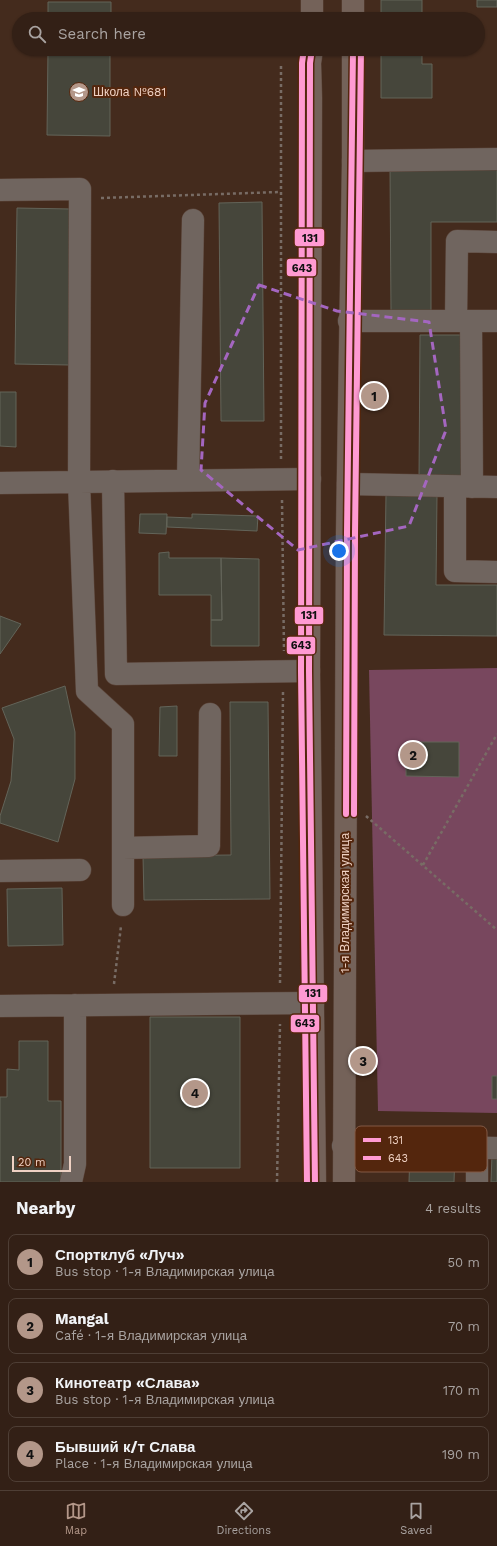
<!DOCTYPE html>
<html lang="en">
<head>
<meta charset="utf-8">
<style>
  :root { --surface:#332016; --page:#3e2d23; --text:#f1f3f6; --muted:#a9a3a1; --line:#4e3e35; --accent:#b39789 }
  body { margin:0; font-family:"Work Sans",sans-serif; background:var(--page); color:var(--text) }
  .scale { position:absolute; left:12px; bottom:10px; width:59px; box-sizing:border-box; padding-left:4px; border:2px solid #efd1c3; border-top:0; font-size:11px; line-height:14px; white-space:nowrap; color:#efd1c3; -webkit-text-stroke:3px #54260d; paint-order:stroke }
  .you { position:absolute; left:339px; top:551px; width:14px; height:14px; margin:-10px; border:3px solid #fff; border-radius:50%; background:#1a73e8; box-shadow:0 0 0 6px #1a73e833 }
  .badge { display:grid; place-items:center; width:26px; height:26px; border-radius:50%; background:var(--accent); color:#111; font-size:13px; font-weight:700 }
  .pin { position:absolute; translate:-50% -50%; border:2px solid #fff; box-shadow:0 1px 4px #0006 }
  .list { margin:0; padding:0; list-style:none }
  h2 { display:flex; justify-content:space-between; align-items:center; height:52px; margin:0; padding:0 16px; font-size:17px }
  h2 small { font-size:13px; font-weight:400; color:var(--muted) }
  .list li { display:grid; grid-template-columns:26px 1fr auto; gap:12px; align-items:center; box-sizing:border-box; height:56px; margin:0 8px 8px; padding:0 8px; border:1px solid var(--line); border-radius:8px }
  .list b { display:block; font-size:15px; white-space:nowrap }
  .list p { margin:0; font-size:13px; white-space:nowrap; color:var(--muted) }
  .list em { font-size:13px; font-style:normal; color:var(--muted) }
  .icon { flex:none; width:22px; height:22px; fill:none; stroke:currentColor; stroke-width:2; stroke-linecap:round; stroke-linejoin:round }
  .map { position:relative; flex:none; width:497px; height:1182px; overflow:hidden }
  .search { position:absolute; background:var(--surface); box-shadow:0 1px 3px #0004; left:12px; right:12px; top:12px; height:44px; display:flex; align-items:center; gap:10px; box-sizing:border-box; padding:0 14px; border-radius:22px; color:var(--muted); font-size:15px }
  .sheet { height:308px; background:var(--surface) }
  nav { display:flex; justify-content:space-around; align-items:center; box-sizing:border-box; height:56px; border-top:1px solid var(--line); background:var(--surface); font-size:11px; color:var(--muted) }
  nav a { display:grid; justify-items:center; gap:2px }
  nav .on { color:var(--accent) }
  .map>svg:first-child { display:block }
</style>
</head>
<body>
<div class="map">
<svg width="497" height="1182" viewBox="0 0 497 1182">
  <rect width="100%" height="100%" fill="#442b1d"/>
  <path fill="#78475e" d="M497 668V1113L378 1111 369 670Z"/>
  <path fill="#46463b" stroke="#636459" d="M381 0H422V19H381Z
    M477 0H497V7H477Z
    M48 2H111V19H48Z
    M48 49H110V136L47 135Z
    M381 49H422V64H432V98H381Z
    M390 166H497V222H431V313H391Z
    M262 202 264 421H221L219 203Z
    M17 208 71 209 70 365 15 364Z
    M420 335H468L467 480H419Z
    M0 392H16V447L0 446Z
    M386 494 437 495 436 585H497V636L384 635Z
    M140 514H167L166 534 139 533Z
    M192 514 258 516 257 531 167 527V517L192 518Z
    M169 552V558H221L222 620H211V595H159V553Z
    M221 558 259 559V646H211V620H222Z
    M0 616 21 624 0 654Z
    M65 686 75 732V779L58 842 0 823V816L11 781 14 739 2 708Z
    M230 702H268L270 899 144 900 143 856 231 855Z
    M177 706V756H159L160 707Z
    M406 742H459V777L406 776Z
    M62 888 63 945 8 946 7 889Z
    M150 1017H240V1168H150Z
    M19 1041H48V1101H61V1182H0V1097H7V1069L19 1070Z
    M492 1076H497V1099H492Z
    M410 1152H455L454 1182H409Z
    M492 1155H497V1182H491Z"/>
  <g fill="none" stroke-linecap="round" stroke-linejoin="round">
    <g stroke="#5c463b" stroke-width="23">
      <path id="minor" d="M353 161 497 159
        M0 190 80 189 79 482 87 691 123 724V905
        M349 321H497
        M456 321 457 241 497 242
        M471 321 472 487
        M188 480 193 220
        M113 481 116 674 309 671
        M0 483 310 479
        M348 484 497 487
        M455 487V571L497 572
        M123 848 209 846 210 714
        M0 871 80 870
        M0 1006 313 1003
        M343 1146 497 1148
        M71 1182 75 1164V1005
        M477 1182V1148"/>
    </g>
    <g stroke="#5c463b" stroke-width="23">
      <path id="major" d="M353 0V19
        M312 19V0
        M312 49 310 63 311 98 309 671 315 1182
        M344 1182 347 533 353 161V49"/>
    </g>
    <path stroke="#786c65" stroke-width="2.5" stroke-dasharray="3 3" stroke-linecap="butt" d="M101 198 280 192
      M281 459V64
      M282 500 284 651
      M366 816 497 930
      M423 865 497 734
      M280 983 283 692
      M114 984 121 926
      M277 1182 280 1024"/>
    <use href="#minor" stroke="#70655f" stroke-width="22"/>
    <use href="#major" stroke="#746259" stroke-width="22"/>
    <g stroke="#54260d" stroke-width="9">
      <path id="bus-1" d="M312 49 310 63 309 671 315 1182
        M346 814 347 533 353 49"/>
    </g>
    <g stroke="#54260d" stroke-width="9">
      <path id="bus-2" d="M304 49 302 63 301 671 307 1182
        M354 814 355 533 361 49"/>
    </g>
    <use href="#bus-1" stroke="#ff9ad2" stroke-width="6"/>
    <use href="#bus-2" stroke="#ff9ad2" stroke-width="6"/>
  </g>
  <path fill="none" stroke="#a466c0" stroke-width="3" stroke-dasharray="8 5" stroke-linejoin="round" d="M259 285 337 311 429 322 446 430 409 526 298 550 201 470 205 403Z"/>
  <defs>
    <g id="school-disc" transform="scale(1)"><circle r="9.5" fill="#b39789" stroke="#54260d"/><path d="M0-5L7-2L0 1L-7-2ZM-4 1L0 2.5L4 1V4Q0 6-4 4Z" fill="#fff"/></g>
  </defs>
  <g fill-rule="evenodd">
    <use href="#school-disc" x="79" y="92"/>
  </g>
  <g text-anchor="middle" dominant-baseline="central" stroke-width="4" stroke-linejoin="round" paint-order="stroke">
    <g font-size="12" fill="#efd1c3" stroke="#54260d" text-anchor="start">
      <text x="93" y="92">Школа №681</text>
    </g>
    <g font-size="12" fill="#efd1c3" stroke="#54260d">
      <text transform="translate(345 903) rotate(-90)">1-я Владимирская улица</text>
    </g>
  </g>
  <rect x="355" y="1126" width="132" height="46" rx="6" fill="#54260d" stroke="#825944" stroke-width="1"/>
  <rect x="363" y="1138" width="18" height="4" fill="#ff9ad2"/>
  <rect x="363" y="1156" width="18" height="4" fill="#ff9ad2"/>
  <g font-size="11" fill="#efd1c3">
    <text x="388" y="1144">131</text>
    <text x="388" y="1162">643</text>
  </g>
  <g stroke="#54260d" stroke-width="1.5">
    <rect x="294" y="228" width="31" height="19" rx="4" fill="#ff9ad2"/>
    <rect x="286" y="258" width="31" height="19" rx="4" fill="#ff9ad2"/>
    <rect x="294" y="606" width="30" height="19" rx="4" fill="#ff9ad2"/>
    <rect x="286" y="636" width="30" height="19" rx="4" fill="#ff9ad2"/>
    <rect x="298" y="984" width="30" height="19" rx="4" fill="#ff9ad2"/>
    <rect x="290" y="1014" width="30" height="19" rx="4" fill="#ff9ad2"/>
  </g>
  <g font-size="11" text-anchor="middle" font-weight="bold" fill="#111">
    <text x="310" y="242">131</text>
    <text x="302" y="272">643</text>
    <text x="309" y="619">131</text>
    <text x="301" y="649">643</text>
    <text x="313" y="997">131</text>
    <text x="305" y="1027">643</text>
  </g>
</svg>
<div class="scale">20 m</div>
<div class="you"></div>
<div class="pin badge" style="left:374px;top:396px">1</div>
<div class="pin badge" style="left:413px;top:755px">2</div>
<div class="pin badge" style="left:363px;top:1061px">3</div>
<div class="pin badge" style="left:195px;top:1093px">4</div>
<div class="search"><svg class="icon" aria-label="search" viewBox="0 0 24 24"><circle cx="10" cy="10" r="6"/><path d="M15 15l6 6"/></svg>Search here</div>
</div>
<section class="sheet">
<h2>Nearby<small>4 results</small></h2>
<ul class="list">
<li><span class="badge">1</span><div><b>Спортклуб «Луч»</b><p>Bus stop · 1-я Владимирская улица</p></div><em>50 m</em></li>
<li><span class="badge">2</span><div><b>Mangal</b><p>Café · 1-я Владимирская улица</p></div><em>70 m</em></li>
<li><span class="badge">3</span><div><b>Кинотеатр «Слава»</b><p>Bus stop · 1-я Владимирская улица</p></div><em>170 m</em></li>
<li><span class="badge">4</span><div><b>Бывший к/т Слава</b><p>Place · 1-я Владимирская улица</p></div><em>190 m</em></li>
</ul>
</section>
<nav>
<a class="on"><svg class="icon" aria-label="map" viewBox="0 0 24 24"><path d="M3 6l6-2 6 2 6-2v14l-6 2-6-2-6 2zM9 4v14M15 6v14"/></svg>Map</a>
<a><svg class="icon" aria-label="directions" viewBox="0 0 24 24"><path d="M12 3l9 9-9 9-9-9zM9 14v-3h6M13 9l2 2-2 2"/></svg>Directions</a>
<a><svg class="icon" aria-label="saved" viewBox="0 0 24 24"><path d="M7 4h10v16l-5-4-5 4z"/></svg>Saved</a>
</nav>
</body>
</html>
